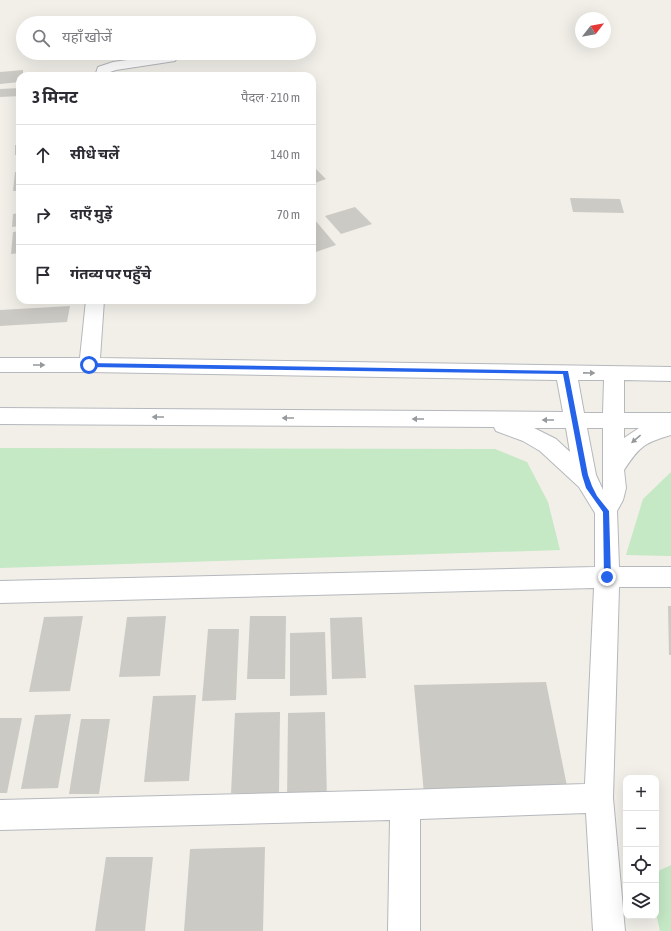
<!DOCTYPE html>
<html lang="hi">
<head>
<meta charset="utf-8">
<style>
  :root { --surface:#fff; --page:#f7f7f7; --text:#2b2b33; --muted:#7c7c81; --line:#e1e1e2 }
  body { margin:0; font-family:"Asap Condensed","Noto Sans Devanagari",sans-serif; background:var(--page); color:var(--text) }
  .controls { position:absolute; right:12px; bottom:12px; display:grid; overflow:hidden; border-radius:8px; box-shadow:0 4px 16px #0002 }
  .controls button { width:36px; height:36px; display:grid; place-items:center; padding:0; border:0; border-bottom:1px solid var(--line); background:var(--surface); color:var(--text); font:20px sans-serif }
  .compass { position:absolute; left:575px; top:12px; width:36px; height:36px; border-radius:50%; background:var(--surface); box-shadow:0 4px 16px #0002; rotate:59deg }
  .stop { position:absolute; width:12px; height:12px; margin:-9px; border:3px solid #2563eb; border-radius:50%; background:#fff }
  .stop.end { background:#2563eb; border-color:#fff; box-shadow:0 1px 4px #0008 }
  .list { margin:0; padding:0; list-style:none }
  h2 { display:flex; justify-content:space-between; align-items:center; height:52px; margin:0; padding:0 16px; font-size:17px }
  h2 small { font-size:13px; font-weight:400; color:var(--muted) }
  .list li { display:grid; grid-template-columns:26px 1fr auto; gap:12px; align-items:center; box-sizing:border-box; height:60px; padding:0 16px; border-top:1px solid var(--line) }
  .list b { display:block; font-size:15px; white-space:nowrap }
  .list em { font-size:13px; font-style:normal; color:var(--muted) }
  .icon { flex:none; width:22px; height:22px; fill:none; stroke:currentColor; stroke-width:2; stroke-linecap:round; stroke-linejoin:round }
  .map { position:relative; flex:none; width:671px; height:931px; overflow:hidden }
  .search { position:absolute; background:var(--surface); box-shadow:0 4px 16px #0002; left:16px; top:16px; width:300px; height:44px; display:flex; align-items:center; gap:10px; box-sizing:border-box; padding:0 14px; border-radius:22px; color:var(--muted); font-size:15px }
  .panel { position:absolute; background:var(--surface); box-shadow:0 4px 16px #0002; left:16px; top:72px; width:300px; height:232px; border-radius:12px }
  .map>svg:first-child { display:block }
</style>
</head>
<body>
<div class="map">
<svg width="671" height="931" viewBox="0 0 671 931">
  <rect width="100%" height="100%" fill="#f1efe8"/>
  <path fill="#c5e8c5" d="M0 448 495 449 527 462 548 502 560 550 0 568Z
    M671 472V556L626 555 643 499Z
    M671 865V931H660L656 913V872Z"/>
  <path fill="#cccac5" d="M23 70V76H20V82L0 84V72Z
    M20 88V96L0 97V89Z
    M15 145H20V155H15Z
    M316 169 326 179 312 184V170Z
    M15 172H20V191H13Z
    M570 198 620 199 624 213 573 212Z
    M355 207 372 224 341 234 325 216Z
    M20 213V226L12 227 13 214Z
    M312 219 315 220 336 245 316 252 312 247Z
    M20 231V253L11 254 13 232Z
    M70 306 67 322 0 326V310Z
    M668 606H671V655H669Z
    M83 616 70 691 29 692 44 617Z
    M166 616 160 676 119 677 127 617Z
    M250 616H286L285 679H247Z
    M362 617 366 678 332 679 330 618Z
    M208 629H239L236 700 202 701Z
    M325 632 327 695 290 696V633Z
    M546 682 568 791 424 794 414 685Z
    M196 695 189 781 144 782 153 696Z
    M280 712 279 793H231L235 713Z
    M325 712 327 801 287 802 288 713Z
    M71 714 58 788 21 789 35 715Z
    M0 718H22L7 793H0Z
    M81 719H110L99 794H69Z
    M265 847 263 931H184L190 849Z
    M106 857H153L145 931H95Z"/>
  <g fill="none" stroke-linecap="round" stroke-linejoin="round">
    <g stroke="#b5b8bc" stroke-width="2">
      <path id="minor" d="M170 54 175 55 177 58 175 61 116 70 110 72 109 76H95L98 67 113 62Z
        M86 300H104L100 358 671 367V381L624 380V413H671V435C644 443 640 446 624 470L626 488 623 500 617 511 619 567H671V587H619L613 798 625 931H593L586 813 420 819V931H388L390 820 0 830V800L405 790 585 784 594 588 0 603V581L595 567V513L579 487 540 451 523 441 496 431 494 427 0 424V408L563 412 557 380 89 372H0V358H80ZM578 380H604L603 413H584ZM534 428H566L570 452 556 439ZM587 428H603V490L596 475ZM624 428H639L624 438Z"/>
    </g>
    <use href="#minor" fill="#fff" fill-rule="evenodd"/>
  </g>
  <defs><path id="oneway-solid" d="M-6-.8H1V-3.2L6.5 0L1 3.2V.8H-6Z"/></defs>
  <g fill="#979a9d">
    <use href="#oneway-solid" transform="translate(39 365)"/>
    <use href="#oneway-solid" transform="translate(589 373) rotate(1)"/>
    <use href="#oneway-solid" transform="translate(158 417) rotate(-180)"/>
    <use href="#oneway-solid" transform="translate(288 418) rotate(-180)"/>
    <use href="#oneway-solid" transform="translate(418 419) rotate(-180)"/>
    <use href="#oneway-solid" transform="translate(548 420) rotate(-180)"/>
    <use href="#oneway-solid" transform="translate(636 439) rotate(140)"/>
  </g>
  <path fill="#2563eb" d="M87 363 568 371 588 475 592 486 597 496 609 511 611 577 607 580 604 577 603 512 586 488 582 475 563 374 89 367 87 366Z"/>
</svg>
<div class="controls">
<button>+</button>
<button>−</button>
<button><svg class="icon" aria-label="locate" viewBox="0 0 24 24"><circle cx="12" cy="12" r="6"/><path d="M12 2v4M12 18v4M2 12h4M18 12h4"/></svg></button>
<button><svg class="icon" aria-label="layers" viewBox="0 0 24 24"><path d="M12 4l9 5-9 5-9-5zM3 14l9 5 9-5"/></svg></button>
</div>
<svg class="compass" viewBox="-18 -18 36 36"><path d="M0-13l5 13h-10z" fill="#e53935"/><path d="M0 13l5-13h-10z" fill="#7c7c81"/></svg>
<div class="stop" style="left:89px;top:365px"></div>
<div class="stop end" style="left:607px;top:577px"></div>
<div class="search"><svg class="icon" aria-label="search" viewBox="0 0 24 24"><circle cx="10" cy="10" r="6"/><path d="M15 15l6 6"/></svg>यहाँ खोजें</div>
<section class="panel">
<h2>3 मिनट<small>पैदल · 210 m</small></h2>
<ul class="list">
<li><svg class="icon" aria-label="ahead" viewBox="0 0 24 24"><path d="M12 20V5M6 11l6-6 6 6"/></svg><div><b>सीधे चलें</b></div><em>140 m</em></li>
<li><svg class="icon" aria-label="right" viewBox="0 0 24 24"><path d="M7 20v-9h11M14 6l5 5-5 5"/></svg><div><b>दाएँ मुड़ें</b></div><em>70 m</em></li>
<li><svg class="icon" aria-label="arrive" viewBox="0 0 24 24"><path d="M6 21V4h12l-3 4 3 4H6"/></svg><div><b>गंतव्य पर पहुँचे</b></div></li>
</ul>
</section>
</div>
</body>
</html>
